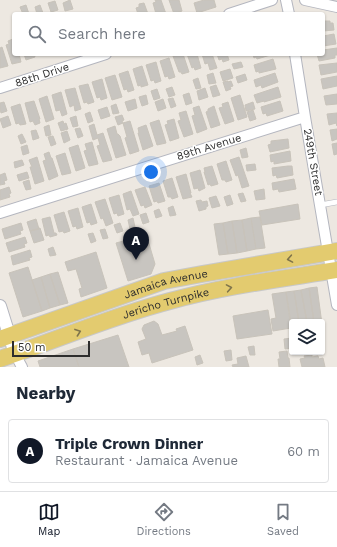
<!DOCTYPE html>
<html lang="en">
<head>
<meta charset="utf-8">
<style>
  :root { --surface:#fff; --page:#f6f6f7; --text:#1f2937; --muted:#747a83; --line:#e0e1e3; --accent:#111827 }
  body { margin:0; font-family:"Work Sans",sans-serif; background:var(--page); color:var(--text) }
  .controls { position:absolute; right:12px; bottom:12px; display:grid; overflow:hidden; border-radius:4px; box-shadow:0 1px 3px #0004 }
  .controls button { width:36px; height:36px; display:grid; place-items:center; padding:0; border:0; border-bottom:1px solid var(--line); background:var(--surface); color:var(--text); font:20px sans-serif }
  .scale { position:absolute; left:12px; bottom:10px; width:78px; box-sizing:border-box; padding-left:4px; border:2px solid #2d2d2d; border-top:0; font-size:11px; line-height:14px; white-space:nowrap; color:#2d2d2d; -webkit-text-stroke:3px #fff; paint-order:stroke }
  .you { position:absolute; left:151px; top:172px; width:14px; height:14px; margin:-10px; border:3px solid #fff; border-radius:50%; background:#1a73e8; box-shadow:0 0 0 6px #1a73e833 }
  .badge { display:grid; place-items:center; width:26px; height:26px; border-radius:50%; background:var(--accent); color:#fff; font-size:13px; font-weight:700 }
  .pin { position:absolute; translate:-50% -33px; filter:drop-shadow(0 1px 2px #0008) }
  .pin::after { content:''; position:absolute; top:21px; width:14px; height:12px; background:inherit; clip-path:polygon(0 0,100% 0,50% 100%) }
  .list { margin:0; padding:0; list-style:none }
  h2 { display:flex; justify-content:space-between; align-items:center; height:52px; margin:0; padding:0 16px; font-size:17px }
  h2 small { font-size:13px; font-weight:400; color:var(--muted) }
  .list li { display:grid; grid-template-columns:26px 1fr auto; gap:12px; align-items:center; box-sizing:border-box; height:64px; margin:0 8px 8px; padding:0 8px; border:1px solid var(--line); border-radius:4px }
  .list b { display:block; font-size:15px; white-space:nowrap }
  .list p { margin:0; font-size:13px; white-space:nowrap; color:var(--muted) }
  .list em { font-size:13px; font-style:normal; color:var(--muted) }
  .icon { flex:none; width:22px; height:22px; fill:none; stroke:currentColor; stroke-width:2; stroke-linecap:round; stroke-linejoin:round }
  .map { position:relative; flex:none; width:337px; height:367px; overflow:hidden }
  .search { position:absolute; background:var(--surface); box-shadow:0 1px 3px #0004; left:12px; right:12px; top:12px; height:44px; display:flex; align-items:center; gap:10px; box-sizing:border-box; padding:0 14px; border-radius:4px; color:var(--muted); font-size:15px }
  .sheet { height:124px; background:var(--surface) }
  nav { display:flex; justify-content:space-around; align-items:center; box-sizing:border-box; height:56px; border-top:1px solid var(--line); background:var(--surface); font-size:11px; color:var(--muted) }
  nav a { display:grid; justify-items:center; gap:2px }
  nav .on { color:var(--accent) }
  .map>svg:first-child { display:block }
</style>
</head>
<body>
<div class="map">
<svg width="337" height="367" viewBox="0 0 337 367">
  <rect width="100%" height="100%" fill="#ede8e1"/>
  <path fill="#c8c5c0" stroke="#c8c3ba" d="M70 0 73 9 65 11 63 3Z
    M155 0H161L166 14H156L153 3 156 2Z
    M169 0H179L182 11 174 14Z
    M204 0H214L216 7 197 13 194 3Z
    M55 1 58 10 51 12 48 3Z
    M144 3 148 14H138L136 8 139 7V4Z
    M26 5 29 14H23L20 7Z
    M40 5 43 13 37 14 35 7Z
    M323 17 324 21H330V23H333L334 30 323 31Z
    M334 34 336 44 323 46V36Z
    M13 39 14 43V54H19L21 62 12 64 6 45 9 44 8 41Z
    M2 47 8 66 0 68V48Z
    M337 48V55H335V58L319 61 317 54H323V50Z
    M24 54H34L35 57 26 60Z
    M181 54H183L189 72 182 74 181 72H179L173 56Z
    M187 54H197L201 68 195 70 194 67 192 68Z
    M202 54H212L217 68 210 70 208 63 205 64Z
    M217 54H227L229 60 223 62 222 59 219 60Z
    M253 54H274L257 59 256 57 254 58Z
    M169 58 175 77 169 79 168 76 165 77 160 61Z
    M273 59 276 69 259 73V71L256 72 254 65Z
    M156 62 161 81 155 83 154 80 151 81 146 65Z
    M241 62 243 67 234 69 232 64Z
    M337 63V72L321 75 319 65Z
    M142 66 148 85 141 87V85L138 86 133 69Z
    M230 69 233 78 223 81 220 72Z
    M128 71 134 90 128 92 127 89 124 90 119 74Z
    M213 73 216 83 209 84 207 75Z
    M275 73 278 82 262 88 261 85 256 87 254 80Z
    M245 74 247 80 238 83 236 77Z
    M115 75 122 97 112 100 105 78Z
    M337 76V86L323 89 321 79Z
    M198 78 201 88 196 89 193 80Z
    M102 79 107 98 101 100 100 97 97 98 92 82Z
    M228 81V82L231 81 233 86 230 87 231 89 226 91 223 82Z
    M88 84 94 102 88 104 87 102 84 103 79 86Z
    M216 85 220 95 213 97 210 87Z
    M172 87 175 95 169 97 166 89Z
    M278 87 281 97 264 102V101L257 103 254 95Z
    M75 88 81 109 75 111 74 105 70 107 65 90Z
    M205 88 208 97 199 100 197 91Z
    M157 89 160 98 154 100 151 91Z
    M61 92 67 114 62 116 60 110 56 111 52 95Z
    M189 93 192 103 186 105 183 95Z
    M337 94V104L326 105 324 96Z
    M146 95 148 104 142 106 139 97Z
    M240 95 247 117 238 120 231 98Z
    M47 96 54 119 46 122 39 99Z
    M173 98 176 106 171 108 168 99Z
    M135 99 137 108 128 111 125 102Z
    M163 99 166 108 158 111 155 102Z
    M34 101 40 119H39L40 123 35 125 33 121 30 122 25 103Z
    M280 101 283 111 267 116 266 113 263 114 261 107Z
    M4 102 7 111 1 113 0 109V103Z
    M228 102 234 121 225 124 219 108 223 107 222 104Z
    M253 102 255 109 246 111 245 105Z
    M20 104 26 124 20 125 19 123 16 124 11 107Z
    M116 104 119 113 113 114 111 106Z
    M199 106 207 129 197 133 192 116 195 115 193 108Z
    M214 106 220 125 211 128 206 112 208 111V109Z
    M107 107 110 116 101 119 98 110Z
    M253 110 256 119 250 121 247 112Z
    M186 111 193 134 184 137 178 121 181 120 179 113Z
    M90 112 93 121 88 123 85 114Z
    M337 113V126L336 123 329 125 327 114Z
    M122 115 124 120 122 121 123 123 118 125 115 117Z
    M8 116 11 125 3 128 0 119Z
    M76 116 78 126 73 127 70 118Z
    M174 119 179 138 170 141 165 125 168 124 167 121Z
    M159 120 166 143 157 145 150 123Z
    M63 121 64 124 66 123 68 129 61 131 58 123Z
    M130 121 139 151 130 154 125 138 127 137 123 123Z
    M94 124 97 135 103 133 112 160 103 162 97 146 100 145 98 138 93 140 89 126Z
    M49 125 51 135 46 136 44 127Z
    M146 125 153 146 143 150 138 133H139L138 128Z
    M115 126 117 134H118L120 136 126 155 116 158 107 129Z
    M80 128 83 136 78 138 75 129Z
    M337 129V139L332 141 330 130Z
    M36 130 39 138 33 140 31 131Z
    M67 131 70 140 64 143 61 133Z
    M22 134 26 142 21 144 18 136Z
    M53 136 56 144 51 146 48 137Z
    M288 139 289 148 270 152 268 145 271 144V141Z
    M92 142 98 164 89 166 84 151 87 150 85 144Z
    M337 143V154L334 155 332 144Z
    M27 145 29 153 23 155 21 147Z
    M78 145 85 168 76 171 69 148Z
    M246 148 248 157 242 158 240 150Z
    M290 151 291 161 274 164V161L271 162 270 155Z
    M49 152 51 158H52L58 176 49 180 43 161 46 160 44 154Z
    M65 153 71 173 62 175 56 156Z
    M37 157 44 181 35 184 30 167H32L29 160Z
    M239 157 249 186 242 188 238 175 236 176 230 160Z
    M22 160 24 165 15 168 14 162Z
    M226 161 232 180 226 182 225 180H222L217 164Z
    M255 164 256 170 247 171 246 165Z
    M212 166 218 184 211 186 210 184 208 185 204 172H205L204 168Z
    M288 166H292L293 175 277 178 276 175 273 176 272 168Z
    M200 170 205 188 199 191 198 188 194 189 190 173Z
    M27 172 29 178 19 181 17 175Z
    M5 173 7 180 4 181 5 184 0 185V175Z
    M186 174 191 193H190L192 197 183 199 176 177Z
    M172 178 178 197 172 199 171 197H168L163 181Z
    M294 179 296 189 279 192 278 189 273 190 272 183Z
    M29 180 31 189 26 190 23 182Z
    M159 183 165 201 158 203 157 201 154 202 149 186Z
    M9 187 11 193 9 194 10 197 0 200V190Z
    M145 187 152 205 145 208 144 205 141 206 135 190Z
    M264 189 265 199 256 200 254 191Z
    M131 191 139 214 133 216 130 209 127 210 123 194Z
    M243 193 246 201 241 202 238 194Z
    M119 195 124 214 118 216 117 213 114 214 109 198Z
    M230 195 233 204 227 206 224 197Z
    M216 196 220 206 212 208 209 198Z
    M105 199 113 223 106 226 103 218 101 219 95 202Z
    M201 200 202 202 207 201 208 206 206 207V209L199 211 196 201Z
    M91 204 97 223 91 225 90 222 87 223 82 207Z
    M298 204 300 219 262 225 259 211Z
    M173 206 176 215 170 216 168 208Z
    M78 208 83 227 77 229 76 226 73 227 68 211Z
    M159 209 162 216 156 218 154 211Z
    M64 212 70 231 64 233 63 231 59 232 54 215Z
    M146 213 149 222 143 224 140 215Z
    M50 217 54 233H56L57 235 50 237 49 235 46 236 42 219Z
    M260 217 265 248 256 249 251 218Z
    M133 218 135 227 130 229 128 220Z
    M251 218 256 249 247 251 242 220Z
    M36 219 39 229 30 231 27 222Z
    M242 220 247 251 237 253 232 221Z
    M232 221 237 253 228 254 223 223Z
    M21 223 23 230 20 231 21 234 5 239 2 229Z
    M120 223 123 231 117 233 114 225Z
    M223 223 228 254 219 255 214 224Z
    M40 228 44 240 34 243 30 231Z
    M105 229 108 238 103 239 100 230Z
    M93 233 96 241 91 243 88 234Z
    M25 237 27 243 24 244 25 247 9 252 6 243Z
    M147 237 155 264 151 274 128 281 116 243 131 239 132 242Z
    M53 247 56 255 50 256 48 249Z
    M30 250 32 257 29 258 30 260 13 265 11 256Z
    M96 252 107 288 81 297 79 289 82 288 76 269 68 271 65 262Z
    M28 267 42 311 23 317 9 273Z
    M58 272 68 303 60 305 50 274Z
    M50 274 60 305 50 308 41 277Z
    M41 277 50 308 42 311 32 280Z
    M317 287 322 324V322H314L309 288Z
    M309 288 314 322H307L301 290Z
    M301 290 307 322H299L294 291Z
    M294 291 299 322H292V329L286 292Z
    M286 292 291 328 273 331 271 319 276 318 272 294Z
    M268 310 272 334 237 339 233 316Z
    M154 321 158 324 162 335 177 331 176 329 185 326 193 350 152 363 149 353 142 355 138 342 146 339 142 329 144 325Z
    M118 335 129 367H79L73 349Z
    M292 338V348L285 349 284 339Z
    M254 346 255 355H250L248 347Z
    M73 349 79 367H40L38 361Z
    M231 350 232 360 226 361 224 351Z
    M287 351 288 358H289L290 367H279L278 359H280L279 352Z
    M200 355 203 363 197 365 195 357Z
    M312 355V357L318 356 319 359 323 358 325 367H302L300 359 305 358 304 356Z
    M246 356 249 367H233L232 365 238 364 237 358Z"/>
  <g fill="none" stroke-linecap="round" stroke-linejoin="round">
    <g stroke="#b4b6bf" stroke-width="6">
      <path id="service" d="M320 205 337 202"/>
    </g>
    <g stroke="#b4b6bf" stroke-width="12">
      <path id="minor" d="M286 0 289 14
        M305 0 337 7
        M229 14 272 0
        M295 54 305 117 337 305
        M0 88 106 54
        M0 213 305 117
        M15 354 22 367"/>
    </g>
    <g stroke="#b4b6bf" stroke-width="14">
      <path id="tertiary" d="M0 306 15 354"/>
    </g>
    <g stroke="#c8c8c8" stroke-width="18">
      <g id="primary">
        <path id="s1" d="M0 339 164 281 202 274 337 251"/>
        <path id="s2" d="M0 359C57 340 112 316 170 301 224 286 281 279 337 270"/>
      </g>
    </g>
    <use href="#service" stroke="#fff" stroke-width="5"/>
    <use href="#minor" stroke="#fff" stroke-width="10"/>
    <use href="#tertiary" stroke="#fff" stroke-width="12"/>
    <use href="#primary" stroke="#e3cb6f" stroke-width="16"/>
  </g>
  <defs><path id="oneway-chevron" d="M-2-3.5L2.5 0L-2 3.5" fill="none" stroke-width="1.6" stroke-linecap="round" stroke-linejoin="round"/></defs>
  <g stroke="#7f744b">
    <use href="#oneway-chevron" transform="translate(290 259) rotate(170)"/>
    <use href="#oneway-chevron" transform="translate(229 288) rotate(-10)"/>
    <use href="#oneway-chevron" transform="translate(78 332) rotate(-20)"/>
  </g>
  <g text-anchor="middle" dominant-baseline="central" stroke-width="3" stroke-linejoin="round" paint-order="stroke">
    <g font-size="11" fill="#2d2d2d" stroke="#fff">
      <text transform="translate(42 75) rotate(-18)">88th Drive</text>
      <text transform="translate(209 147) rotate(-17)">89th Avenue</text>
      <text transform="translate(313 162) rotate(80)">249th Street</text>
      <text stroke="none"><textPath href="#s1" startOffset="175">Jamaica Avenue</textPath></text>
      <text stroke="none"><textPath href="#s2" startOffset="175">Jericho Turnpike</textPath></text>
    </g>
  </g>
</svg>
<div class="controls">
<button><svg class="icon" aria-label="layers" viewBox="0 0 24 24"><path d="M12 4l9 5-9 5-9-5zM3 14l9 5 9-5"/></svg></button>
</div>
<div class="scale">50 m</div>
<div class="you"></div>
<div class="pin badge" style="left:136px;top:260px">A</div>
<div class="search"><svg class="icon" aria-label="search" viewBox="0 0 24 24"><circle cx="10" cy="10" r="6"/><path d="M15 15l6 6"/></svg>Search here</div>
</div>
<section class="sheet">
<h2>Nearby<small></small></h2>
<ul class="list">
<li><span class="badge">A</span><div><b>Triple Crown Dinner</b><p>Restaurant · Jamaica Avenue</p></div><em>60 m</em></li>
</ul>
</section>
<nav>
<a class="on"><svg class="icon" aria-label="map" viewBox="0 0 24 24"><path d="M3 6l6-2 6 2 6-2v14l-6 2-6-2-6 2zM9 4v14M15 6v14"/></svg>Map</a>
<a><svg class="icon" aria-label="directions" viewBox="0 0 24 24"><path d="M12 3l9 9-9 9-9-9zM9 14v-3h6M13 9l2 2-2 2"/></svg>Directions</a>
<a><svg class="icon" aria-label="saved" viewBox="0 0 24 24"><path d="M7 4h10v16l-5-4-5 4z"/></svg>Saved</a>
</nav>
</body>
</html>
